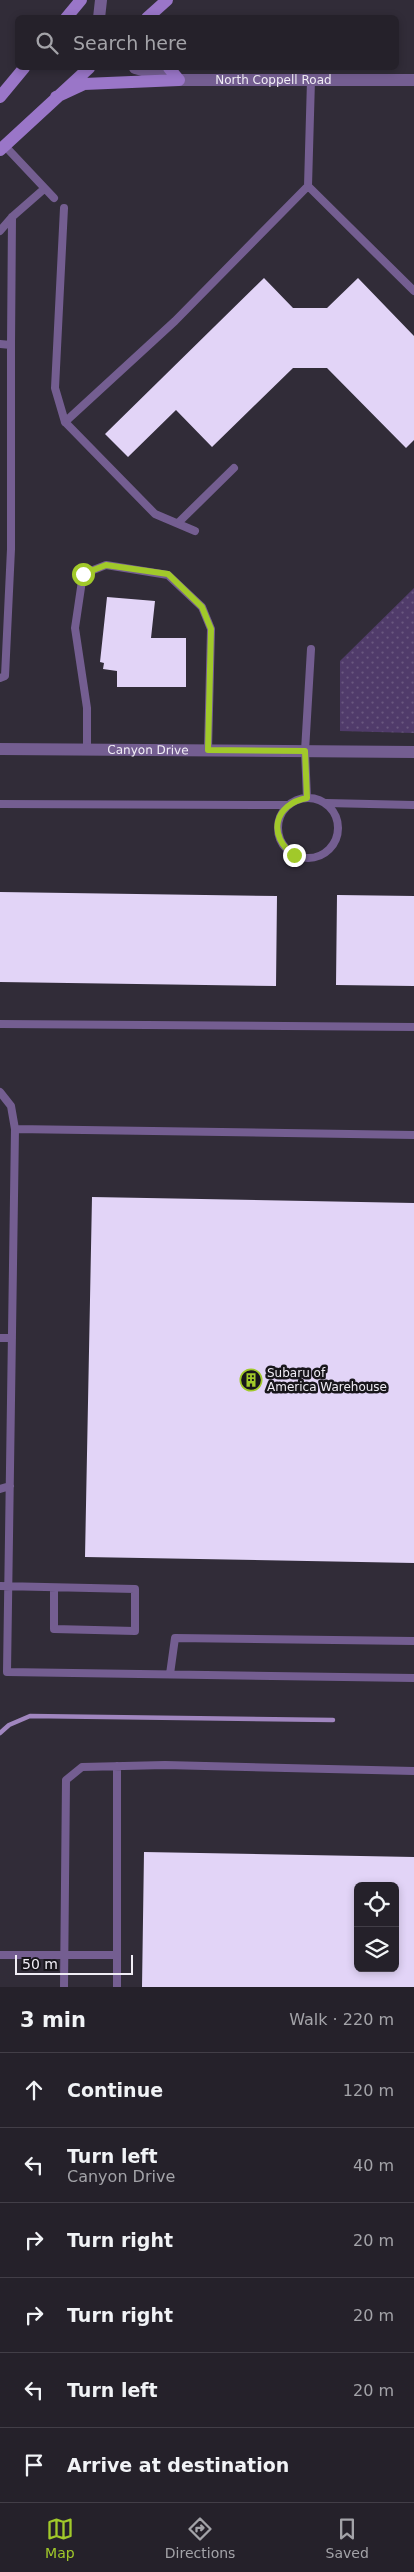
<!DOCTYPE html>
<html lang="en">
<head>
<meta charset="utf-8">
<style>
  :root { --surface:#25212a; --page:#2d2932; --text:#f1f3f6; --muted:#a3a3a8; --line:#423e47; --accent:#a1c92a }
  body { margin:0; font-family:"DejaVu Sans",sans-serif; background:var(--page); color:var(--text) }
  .controls { position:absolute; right:15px; bottom:15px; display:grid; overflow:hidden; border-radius:8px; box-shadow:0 2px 8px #0003 }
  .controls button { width:45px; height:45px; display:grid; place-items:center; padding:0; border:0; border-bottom:1px solid var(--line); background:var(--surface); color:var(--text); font:25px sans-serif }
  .scale { position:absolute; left:15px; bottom:12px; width:118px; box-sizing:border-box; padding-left:5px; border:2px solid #f0edf5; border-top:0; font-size:14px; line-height:18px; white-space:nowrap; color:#f0edf5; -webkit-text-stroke:4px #18161b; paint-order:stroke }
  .stop { position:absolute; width:15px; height:15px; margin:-11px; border:4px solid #a1c92a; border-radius:50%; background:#fff }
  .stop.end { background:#a1c92a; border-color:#fff; box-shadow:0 1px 5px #0008 }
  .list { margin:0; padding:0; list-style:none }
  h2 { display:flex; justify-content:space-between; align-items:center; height:65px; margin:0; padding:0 20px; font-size:21px }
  h2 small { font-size:16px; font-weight:400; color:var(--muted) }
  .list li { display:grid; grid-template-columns:32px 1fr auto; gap:15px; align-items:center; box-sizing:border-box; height:75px; padding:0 20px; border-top:1px solid var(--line) }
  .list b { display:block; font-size:19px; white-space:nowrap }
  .list p { margin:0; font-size:16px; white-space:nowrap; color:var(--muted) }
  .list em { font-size:16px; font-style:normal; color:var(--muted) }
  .icon { flex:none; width:28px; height:28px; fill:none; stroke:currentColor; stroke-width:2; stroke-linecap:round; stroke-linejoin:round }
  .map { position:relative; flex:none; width:414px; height:1987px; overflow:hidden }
  .search { position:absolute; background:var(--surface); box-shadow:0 2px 8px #0003; left:15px; right:15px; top:15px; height:55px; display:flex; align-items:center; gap:12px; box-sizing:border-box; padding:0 18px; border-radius:8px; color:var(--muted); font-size:19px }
  .sheet { height:515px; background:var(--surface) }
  nav { display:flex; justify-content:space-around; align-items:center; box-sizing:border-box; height:70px; border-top:1px solid var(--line); background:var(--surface); font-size:14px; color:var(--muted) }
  nav a { display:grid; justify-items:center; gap:2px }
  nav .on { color:var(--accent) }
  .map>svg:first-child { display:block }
</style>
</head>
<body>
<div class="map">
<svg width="414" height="1987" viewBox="0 0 414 1987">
  <defs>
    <pattern id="grass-dots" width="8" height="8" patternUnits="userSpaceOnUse" patternTransform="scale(1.25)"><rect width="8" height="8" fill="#503b6a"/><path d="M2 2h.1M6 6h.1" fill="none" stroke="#6a5880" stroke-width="1.8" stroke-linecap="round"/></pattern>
  </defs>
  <rect width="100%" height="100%" fill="#312c38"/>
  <path fill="url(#grass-dots)" d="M414 588V733L340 731V661Z"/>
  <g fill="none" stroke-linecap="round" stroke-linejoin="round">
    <path stroke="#a086bf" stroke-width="4.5" d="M0 1733 9 1725 30 1716 333 1720"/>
  </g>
  <path fill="#e2d4f7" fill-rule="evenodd" d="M264 278 293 308H327L358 278 414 336V440L406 448 327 368H293L212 447 176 410 128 457 105 434Z
    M107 597 155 601 151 638H186V687H117V671L103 669 104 663 100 662Z
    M0 892 277 896 276 986 0 982Z
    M337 895 414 896V986L336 985Z
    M92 1197 414 1203V1563L85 1557Z
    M144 1852 414 1857V1987H142ZM358 1886H395V1968H358Z"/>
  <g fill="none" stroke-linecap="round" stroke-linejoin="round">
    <path stroke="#745e91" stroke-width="8" d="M4 145 54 198
      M308 186 414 291
      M64 208 55 388 65 422
      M0 231 12 217 44 189
      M0 344 11 345 12 217
      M178 523 234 468
      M195 531 155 514 65 422 175 321 308 186 311 80
      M0 678 5 676 11 549V345
      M87 749V708L75 628 83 574 106 565 168 575 202 607 211 629 208 750
      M278 828a30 30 0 1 1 60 0a30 30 0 1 1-60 0Z
      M307 798 305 751 311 649
      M326 803 414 805
      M0 804 288 805
      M0 1024 414 1027
      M0 1092 11 1106 15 1129 7 1672 414 1678
      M15 1129 414 1135
      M0 1338H12
      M0 1489 10 1486
      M0 1586 135 1589V1631L54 1629V1588
      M170 1674 175 1638 414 1641
      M0 1955H117
      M64 1987 66 1780 82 1767 165 1765 414 1771
      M117 1987V1766"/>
    <path stroke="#745e91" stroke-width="12" id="s1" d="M0 749 414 752"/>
    <g stroke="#745e91" stroke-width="12">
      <path d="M99 18 101 0"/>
      <path id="s2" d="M135 68 179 80H414"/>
    </g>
    <path stroke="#9a76c8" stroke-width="12" d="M66 18 81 0
      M147 18 167 0
      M169 68 179 80
      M0 97 24 68
      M56 97 84 84 179 80
      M0 150 89 68"/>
  </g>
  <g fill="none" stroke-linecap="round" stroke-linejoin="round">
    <path stroke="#a1c92a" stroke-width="6" d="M83 574 106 565 168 574 202 607 211 629 208 750 305 751 307 798C274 804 267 836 294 855"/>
  </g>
  <defs>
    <g id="building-ring" transform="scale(1.125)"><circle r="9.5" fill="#18161b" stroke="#a1c92a" stroke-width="1.5"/><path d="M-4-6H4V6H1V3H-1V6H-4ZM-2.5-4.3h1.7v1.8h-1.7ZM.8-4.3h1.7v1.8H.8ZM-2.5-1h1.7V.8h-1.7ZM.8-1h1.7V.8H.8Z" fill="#a1c92a"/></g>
  </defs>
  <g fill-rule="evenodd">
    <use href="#building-ring" x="251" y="1380"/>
  </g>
  <g text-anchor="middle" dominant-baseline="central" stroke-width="5" stroke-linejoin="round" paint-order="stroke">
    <g font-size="12" fill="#f0edf5" stroke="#18161b">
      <text stroke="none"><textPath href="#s2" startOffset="140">North Coppell Road</textPath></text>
      <text stroke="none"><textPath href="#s1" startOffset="148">Canyon Drive</textPath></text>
    </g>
    <g font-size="12" fill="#f0edf5" stroke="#18161b" text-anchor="start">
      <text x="267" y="1373">Subaru of<tspan x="267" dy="14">America Warehouse</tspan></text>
    </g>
  </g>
</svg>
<div class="controls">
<button><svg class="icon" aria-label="locate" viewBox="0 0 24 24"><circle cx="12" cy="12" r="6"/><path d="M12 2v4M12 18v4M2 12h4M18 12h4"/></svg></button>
<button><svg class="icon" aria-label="layers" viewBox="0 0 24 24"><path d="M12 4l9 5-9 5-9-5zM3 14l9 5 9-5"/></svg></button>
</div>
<div class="scale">50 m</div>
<div class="stop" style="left:83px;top:574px"></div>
<div class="stop end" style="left:294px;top:855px"></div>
<div class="search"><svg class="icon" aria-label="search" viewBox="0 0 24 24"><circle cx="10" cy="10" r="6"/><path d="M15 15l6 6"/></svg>Search here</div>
</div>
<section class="sheet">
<h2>3 min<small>Walk · 220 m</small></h2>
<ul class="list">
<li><svg class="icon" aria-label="ahead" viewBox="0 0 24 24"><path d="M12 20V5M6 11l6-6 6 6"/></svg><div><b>Continue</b></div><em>120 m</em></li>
<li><svg class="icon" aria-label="left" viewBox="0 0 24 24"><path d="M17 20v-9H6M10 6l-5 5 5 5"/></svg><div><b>Turn left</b><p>Canyon Drive</p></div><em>40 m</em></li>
<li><svg class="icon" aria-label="right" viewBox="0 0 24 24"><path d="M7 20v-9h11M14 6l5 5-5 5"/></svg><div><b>Turn right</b></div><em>20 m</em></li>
<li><svg class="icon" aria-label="right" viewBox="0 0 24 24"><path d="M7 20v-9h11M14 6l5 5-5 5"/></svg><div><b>Turn right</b></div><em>20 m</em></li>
<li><svg class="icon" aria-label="left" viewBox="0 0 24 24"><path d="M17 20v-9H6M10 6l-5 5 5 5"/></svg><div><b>Turn left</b></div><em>20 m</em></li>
<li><svg class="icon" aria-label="arrive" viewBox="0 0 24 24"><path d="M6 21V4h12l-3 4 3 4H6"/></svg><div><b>Arrive at destination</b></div></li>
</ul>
</section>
<nav>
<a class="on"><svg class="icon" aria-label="map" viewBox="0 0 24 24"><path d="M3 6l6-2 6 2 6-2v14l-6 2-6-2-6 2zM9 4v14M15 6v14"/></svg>Map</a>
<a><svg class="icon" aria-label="directions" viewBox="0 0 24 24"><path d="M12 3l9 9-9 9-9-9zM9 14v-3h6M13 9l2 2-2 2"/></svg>Directions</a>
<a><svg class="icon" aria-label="saved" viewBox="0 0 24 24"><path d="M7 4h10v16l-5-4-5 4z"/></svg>Saved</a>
</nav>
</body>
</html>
